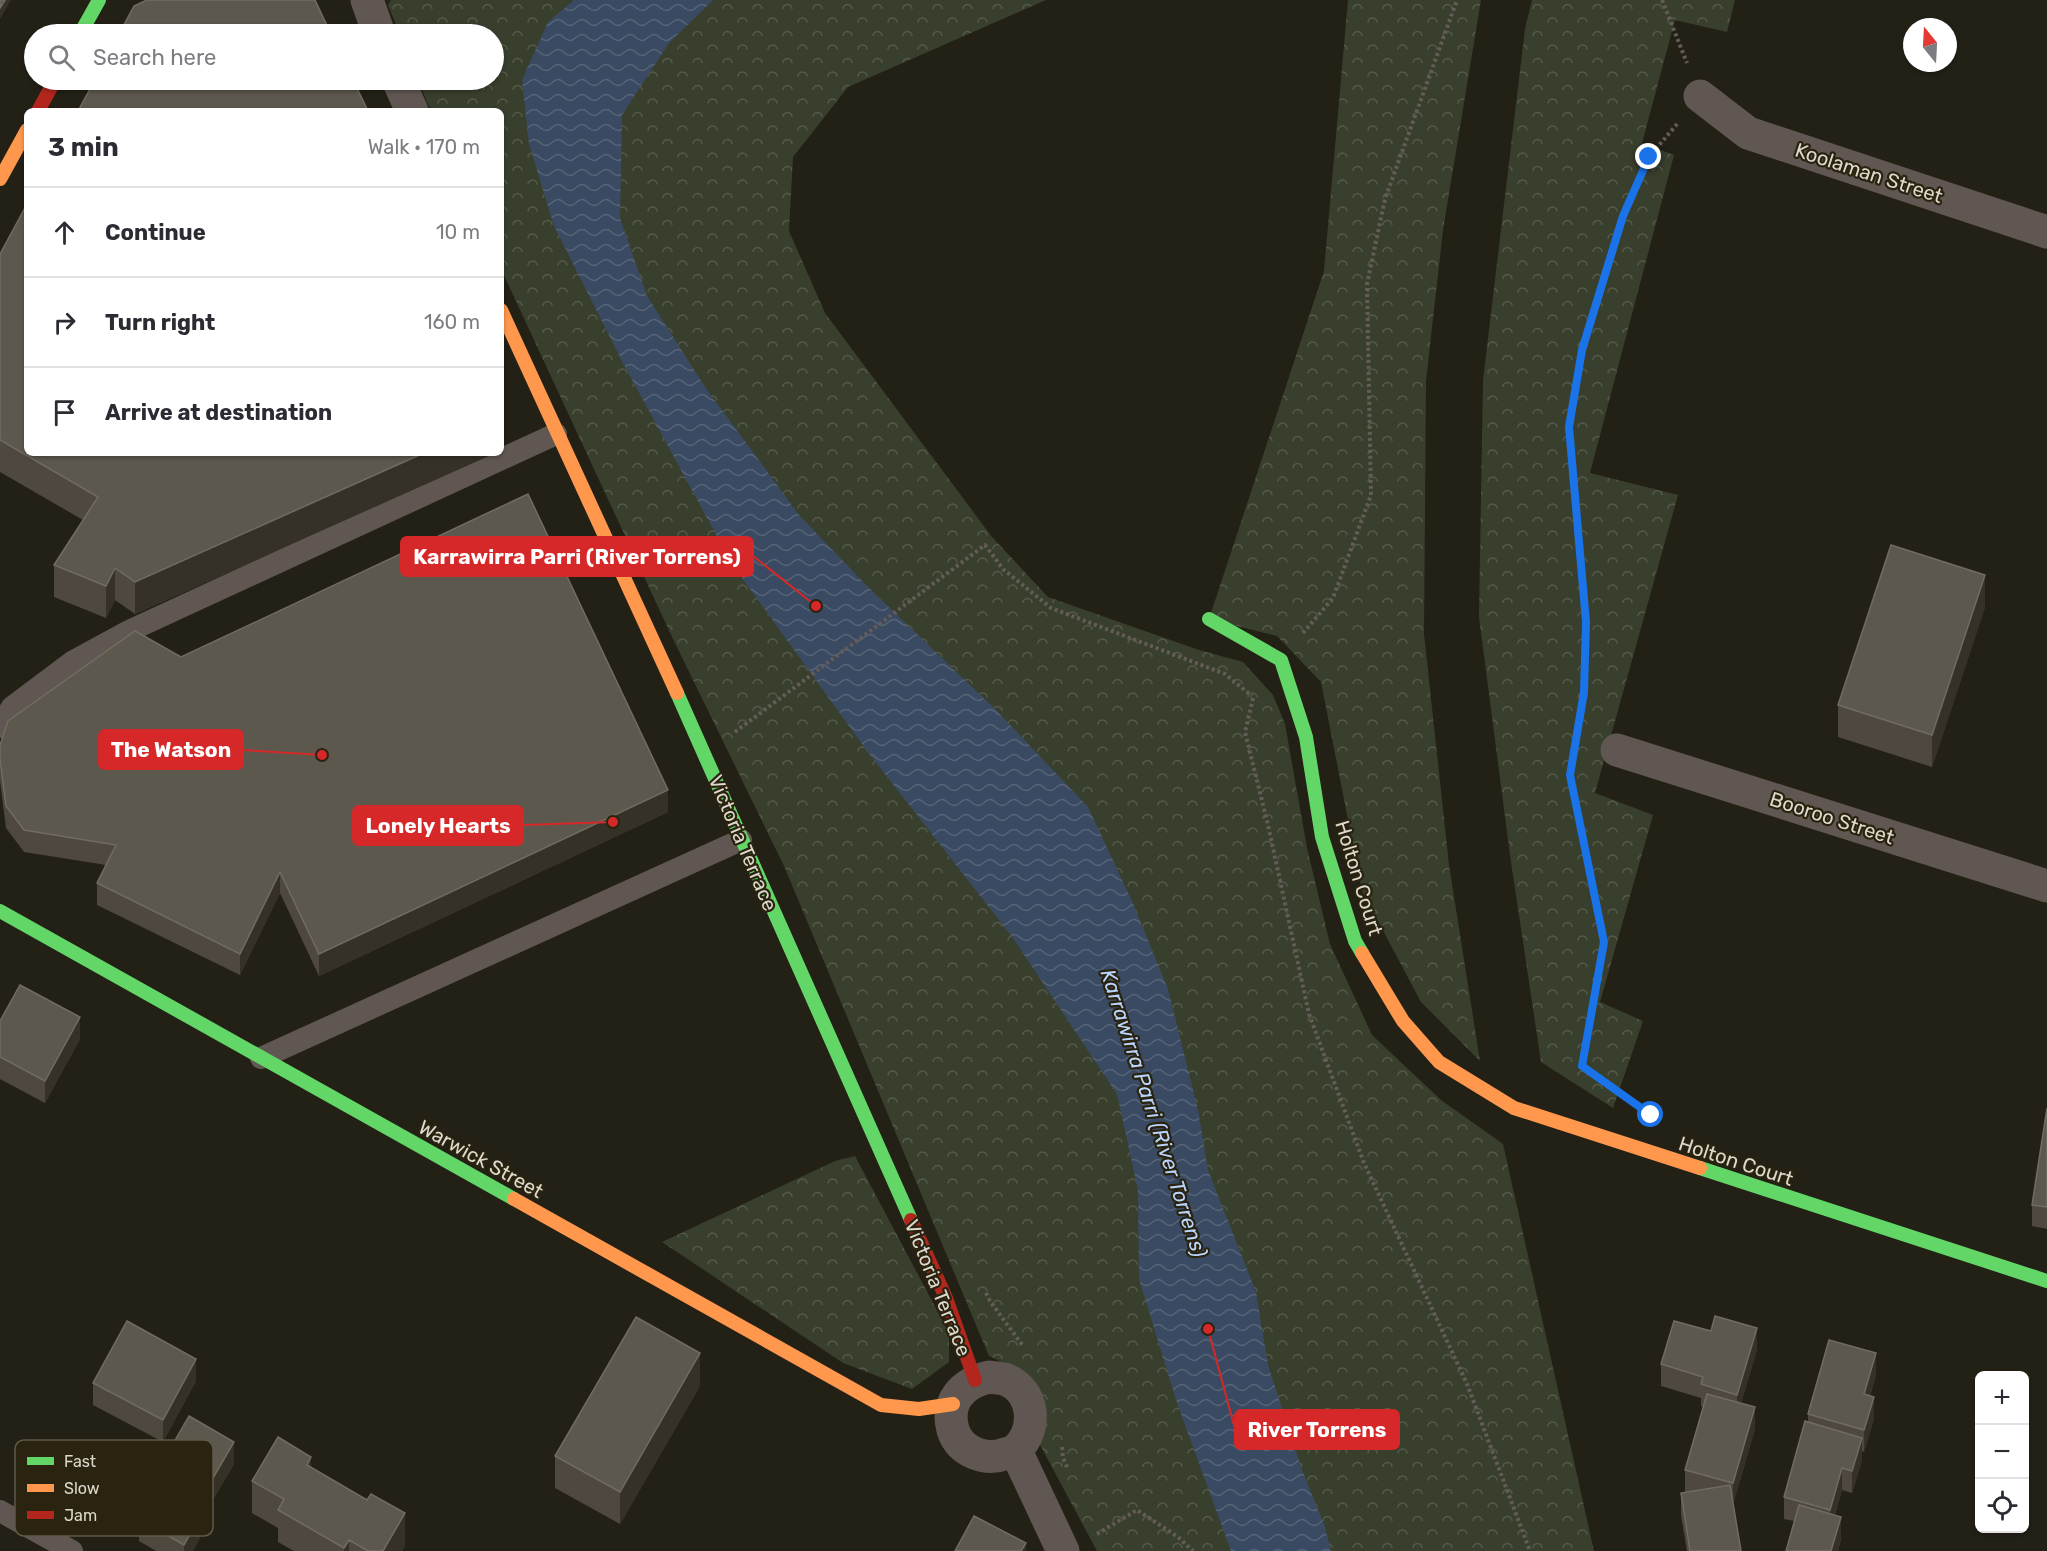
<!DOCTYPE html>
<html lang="en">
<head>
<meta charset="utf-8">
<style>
  :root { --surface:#fff; --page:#f2f2f3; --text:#2b2b33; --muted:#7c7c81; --line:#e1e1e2 }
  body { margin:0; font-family:Rubik,sans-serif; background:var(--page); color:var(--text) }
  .controls { position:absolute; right:18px; bottom:18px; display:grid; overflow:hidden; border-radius:9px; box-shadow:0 2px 4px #0004 }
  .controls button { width:54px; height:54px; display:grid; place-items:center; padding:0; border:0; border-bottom:2px solid var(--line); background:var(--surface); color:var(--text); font:30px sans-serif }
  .compass { position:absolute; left:1903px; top:18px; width:54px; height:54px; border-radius:50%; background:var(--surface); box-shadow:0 2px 4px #0004; rotate:342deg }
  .stop { position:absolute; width:18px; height:18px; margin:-14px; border:4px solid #1a73e8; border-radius:50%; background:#fff }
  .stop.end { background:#1a73e8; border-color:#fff; box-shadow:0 2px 6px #0008 }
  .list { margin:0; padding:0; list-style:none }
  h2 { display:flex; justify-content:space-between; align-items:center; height:78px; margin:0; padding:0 24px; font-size:26px }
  h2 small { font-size:20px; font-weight:400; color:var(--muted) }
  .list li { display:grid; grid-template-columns:39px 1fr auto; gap:18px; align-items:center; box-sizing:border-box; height:90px; padding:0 24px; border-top:2px solid var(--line) }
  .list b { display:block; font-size:22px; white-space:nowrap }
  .list em { font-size:20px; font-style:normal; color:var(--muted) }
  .icon { flex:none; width:33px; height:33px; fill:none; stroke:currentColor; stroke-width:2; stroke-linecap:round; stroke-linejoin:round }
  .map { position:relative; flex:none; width:2047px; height:1551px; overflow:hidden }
  .search { position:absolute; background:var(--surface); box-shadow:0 2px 4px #0004; left:24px; top:24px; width:480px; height:66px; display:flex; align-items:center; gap:15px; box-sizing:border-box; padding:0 21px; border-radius:33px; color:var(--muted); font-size:22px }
  .panel { position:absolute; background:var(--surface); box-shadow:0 2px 4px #0004; left:24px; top:108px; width:480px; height:348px; border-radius:9px }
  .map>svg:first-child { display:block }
</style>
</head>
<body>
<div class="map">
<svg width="2047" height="1551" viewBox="0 0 2047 1551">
  <defs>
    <pattern id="park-crowns" width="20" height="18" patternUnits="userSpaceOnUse" patternTransform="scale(1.5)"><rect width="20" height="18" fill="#393f2d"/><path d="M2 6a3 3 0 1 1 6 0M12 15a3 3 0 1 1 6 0" fill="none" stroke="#555a4a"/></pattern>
    <pattern id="water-waves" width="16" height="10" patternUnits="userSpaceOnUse" patternTransform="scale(1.5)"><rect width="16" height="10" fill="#3a4a62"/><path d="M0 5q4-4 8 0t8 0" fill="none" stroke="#566477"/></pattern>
  </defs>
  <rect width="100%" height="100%" fill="#232016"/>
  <path fill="url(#park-crowns)" d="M391 0H1046L848 87 793 157 789 231 825 313 992 537 1048 597 1199 650 1243 662 1273 695 1285 724 1307 848 1330 944 1372 1035 1441 1100 1503 1144 1594 1551H1097L1039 1443 1019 1370 989 1356 784 866 673 639 501 269V111H431L418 80H494V34H400L388 5Z
    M1348 0H1481L1443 230 1426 381 1424 634 1449 865 1480 1061 1421 1002 1362 891 1321 682 1277 636 1209 619 1324 271Z
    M1532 0H1735L1727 32 1675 20 1642 143 1674 155 1590 473 1678 495 1595 793 1653 815 1600 1002 1643 1021 1613 1108 1541 1062 1510 855 1479 617 1483 380 1525 29Z
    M855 1156 949 1333V1362L912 1389 843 1363 662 1242 835 1161Z"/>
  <path fill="url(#water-waves)" d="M574 0H713L669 43 622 115 620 218 647 296 705 387 799 515 868 587 995 709 1088 807 1132 901 1168 989 1198 1110 1208 1170 1256 1292 1268 1365 1302 1470 1325 1527 1331 1551H1231L1177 1403 1139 1279 1138 1190 1117 1094 1013 938 867 751 732 564 623 363 554 226 529 144 522 80 548 22Z"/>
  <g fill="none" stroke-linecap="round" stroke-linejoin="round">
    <path stroke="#645c57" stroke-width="4" stroke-dasharray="3 3" stroke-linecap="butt" d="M1662 0 1687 63
      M1303 633 1333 598 1371 495 1367 284 1385 199 1457 0
      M1253 698 1245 732 1268 825 1309 1014 1364 1163 1467 1384 1530 1551
      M735 732 985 545 1003 569 1051 608 1225 674 1252 696
      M1643 1109 1582 1066 1604 942 1570 775 1584 692 1586 622 1569 427 1582 350 1623 216 1649 157 1678 123
      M986 1293 990 1301 1023 1346
      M1062 1447 1063 1458 1068 1469
      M1097 1534 1137 1510 1178 1537 1193 1551"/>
    <path stroke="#615752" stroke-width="22" d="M0 727 12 707 72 662 129 631 556 434
      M261 1058 741 840
      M0 1511 72 1551"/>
    <path stroke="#615752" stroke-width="33" d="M367 0 379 34
      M398 80 412 111
      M1700 96 1748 133 2047 232
      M1617 750 2047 886
      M989 1377C995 1378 1002 1378 1007 1380 1034 1392 1038 1428 1017 1449 1014 1452 1009 1453 1005 1454 985 1461 960 1452 953 1430 945 1401 963 1383 989 1377Z
      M1016 1451 1063 1551"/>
    <path stroke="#63d668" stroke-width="14" d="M80 34 99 0
      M1209 619 1281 660 1306 737 1322 837 1355 941 1362 953
      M677 693 911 1220
      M0 911 514 1199
      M1700 1168 2047 1281"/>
    <path stroke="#ff974d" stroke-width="14" d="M0 179 27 130
      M501 310 677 693
      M1362 953 1403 1021 1439 1062 1514 1108 1700 1168
      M514 1199 881 1405 919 1409 953 1404"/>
    <path stroke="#b3261e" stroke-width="14" d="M38 111 55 80
      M911 1220 946 1298 975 1380"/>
  </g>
  <path fill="#4e483e" d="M0 254 491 455 135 614 115 600 106 618 54 597V565L83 520 0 472Z
    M1985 607 1932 767 1838 737V705Z
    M181 657 668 812 319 976 280 893 240 975 97 905V883L106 865 24 852 6 828 0 781V745Z
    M0 1021 80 1039 45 1103 0 1079Z
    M2047 1108V1229L2032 1226V1205Z
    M1757 1350 1741 1403 1755 1429 1733 1504 1741 1551H1687L1681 1515V1493L1686 1492H1685V1470L1703 1407 1701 1406V1398L1661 1386V1364Z
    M1876 1375 1870 1396 1874 1419 1864 1452 1862 1451V1460L1852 1493 1842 1490 1835 1515 1841 1539 1838 1551H1786L1794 1521 1784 1519V1497L1808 1422V1414Z
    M196 1381 163 1442 93 1405V1383Z
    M700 1386 620 1524 555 1488V1456Z
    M234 1464 203 1517V1532L193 1551H156L139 1541V1519L150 1500V1484Z
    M311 1468 405 1545 402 1551H294L278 1542V1528L252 1513V1481Z"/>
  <path fill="#363127" d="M5 0H11L0 19V8Z
    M424 453H492L491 455 135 614V582Z
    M115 568V600L106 618V586Z
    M1985 575V607L1932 767V735Z
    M668 790V812L319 976V954Z
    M280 872V893L240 975V954Z
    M80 1017V1039L45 1103V1081Z
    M1757 1328V1350L1737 1417V1395Z
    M700 1353V1386L620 1524V1492Z
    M1876 1353V1375L1864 1416V1394Z
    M196 1359V1381L163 1442V1420Z
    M1874 1397V1419L1864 1452V1430Z
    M1755 1407V1429L1733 1505V1483Z
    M1862 1438V1460L1852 1493V1471Z
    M234 1442V1464L203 1517V1532L193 1551H184V1545L196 1507Z
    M311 1457V1489L307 1465Z
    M1842 1468V1490L1830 1531V1510Z
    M405 1513V1545L402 1551H383Z
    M1841 1517V1539L1838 1551H1831Z
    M349 1540V1551H344V1548Z
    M1026 1543V1551H1021Z"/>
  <path fill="#5d584d" stroke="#716c61" stroke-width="1.5" d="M0 0H5L0 8Z
    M147 0H315L331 34H119L134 6Z
    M95 80H353L368 111H78Z
    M27 204V453H424L135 582 115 568 106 586 54 565 98 497 0 440V254Z
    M528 494 668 790 319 954 280 872 240 954 97 883 116 845 24 830 6 806 0 759V745L8 721 135 631 181 657Z
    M1891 545 1985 575 1932 735 1838 705Z
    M20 985 80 1017 45 1081 0 1057V1021Z
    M2047 1108V1207L2032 1205Z
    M1715 1316 1757 1328 1737 1395 1701 1384 1703 1377 1661 1364 1674 1321 1711 1331Z
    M636 1317 700 1353 620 1492 555 1456Z
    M127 1321 196 1359 163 1420 93 1383Z
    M1829 1340 1876 1353 1864 1394 1874 1397 1864 1430 1808 1414Z
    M1707 1394 1755 1407 1733 1483 1685 1470Z
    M189 1416 234 1442 196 1507 203 1511 184 1545 139 1519 157 1488 150 1484Z
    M1805 1421 1862 1438 1852 1471 1842 1468 1830 1510 1784 1497Z
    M278 1437 311 1457 307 1465 367 1500 371 1494 405 1513 383 1551H368L349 1540 344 1548 278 1510 284 1499 252 1481Z
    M1730 1485 1741 1551H1690L1681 1493Z
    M1799 1505 1841 1517 1831 1551H1786Z
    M974 1516 1026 1543 1021 1551H955Z"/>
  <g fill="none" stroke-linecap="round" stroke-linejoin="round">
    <path stroke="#1a73e8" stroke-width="8" d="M1649 157 1623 216 1582 350 1569 427 1586 622 1584 692 1570 775 1604 942 1582 1066 1651 1115"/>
  </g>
  <g text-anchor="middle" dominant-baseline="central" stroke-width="4.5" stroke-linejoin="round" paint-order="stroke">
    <g font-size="20" fill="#ddd9cd" stroke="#292310">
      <text transform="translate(1869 173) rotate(18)">Koolaman Street</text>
      <text transform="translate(1832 818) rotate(18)">Booroo Street</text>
      <text transform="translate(743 843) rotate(67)">Victoria Terrace</text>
      <text transform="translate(1359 878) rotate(73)">Holton Court</text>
      <text transform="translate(481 1159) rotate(29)">Warwick Street</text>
      <text transform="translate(1736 1161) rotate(18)">Holton Court</text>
      <text transform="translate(938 1288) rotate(68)">Victoria Terrace</text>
    </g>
    <g font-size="21" font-style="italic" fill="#bad5fe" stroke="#292310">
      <text transform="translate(1154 1113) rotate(72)">Karrawirra Parri (River Torrens)</text>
    </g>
  </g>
  <rect x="15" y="1440" width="198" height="96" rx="9" fill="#292310" stroke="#5f5a49" stroke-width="1.5"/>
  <rect x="27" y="1457" width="27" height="8" fill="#63d668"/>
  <rect x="27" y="1484" width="27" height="8" fill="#ff974d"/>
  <rect x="27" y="1511" width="27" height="8" fill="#b3261e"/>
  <g font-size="16" fill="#ddd9cd">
    <text x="64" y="1467">Fast</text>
    <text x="64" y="1494">Slow</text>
    <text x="64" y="1521">Jam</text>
  </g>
  <path fill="none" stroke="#d62828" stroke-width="2" d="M816 606L753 556M322 755L243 750M613 822L523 825M1208 1329L1235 1429"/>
  <g fill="#d62828" stroke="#292310" stroke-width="2">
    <circle cx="816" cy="606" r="6"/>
    <circle cx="322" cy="755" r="6"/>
    <circle cx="613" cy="822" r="6"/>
    <circle cx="1208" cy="1329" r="6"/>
  </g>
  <g fill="#d62828" stroke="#d62828" stroke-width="2">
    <rect x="401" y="537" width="352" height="39" rx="6"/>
    <rect x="99" y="730" width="144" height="39" rx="6"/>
    <rect x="353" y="806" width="170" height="39" rx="6"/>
    <rect x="1235" y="1410" width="164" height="39" rx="6"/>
  </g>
  <g font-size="21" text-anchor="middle" font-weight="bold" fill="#fff">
    <text x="577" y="564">Karrawirra Parri (River Torrens)</text>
    <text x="171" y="757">The Watson</text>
    <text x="438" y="833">Lonely Hearts</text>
    <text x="1317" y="1437">River Torrens</text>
  </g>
</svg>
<div class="controls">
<button>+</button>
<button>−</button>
<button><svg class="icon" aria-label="locate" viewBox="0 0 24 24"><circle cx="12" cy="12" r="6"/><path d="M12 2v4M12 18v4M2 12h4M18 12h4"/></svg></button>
</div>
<svg class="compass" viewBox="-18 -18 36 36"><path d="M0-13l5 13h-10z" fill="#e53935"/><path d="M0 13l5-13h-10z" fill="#7c7c81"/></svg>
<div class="stop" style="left:1651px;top:1115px"></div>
<div class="stop end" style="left:1649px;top:157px"></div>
<div class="search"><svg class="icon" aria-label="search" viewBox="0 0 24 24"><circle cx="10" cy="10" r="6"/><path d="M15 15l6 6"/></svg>Search here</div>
<section class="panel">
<h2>3 min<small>Walk · 170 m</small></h2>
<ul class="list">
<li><svg class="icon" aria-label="ahead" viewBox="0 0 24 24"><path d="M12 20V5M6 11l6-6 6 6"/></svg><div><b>Continue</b></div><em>10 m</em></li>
<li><svg class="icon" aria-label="right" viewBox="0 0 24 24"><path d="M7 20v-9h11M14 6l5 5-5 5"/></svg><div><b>Turn right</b></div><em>160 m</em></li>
<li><svg class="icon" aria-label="arrive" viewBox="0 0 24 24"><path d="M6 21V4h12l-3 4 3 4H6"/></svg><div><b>Arrive at destination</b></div></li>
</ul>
</section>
</div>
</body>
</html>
